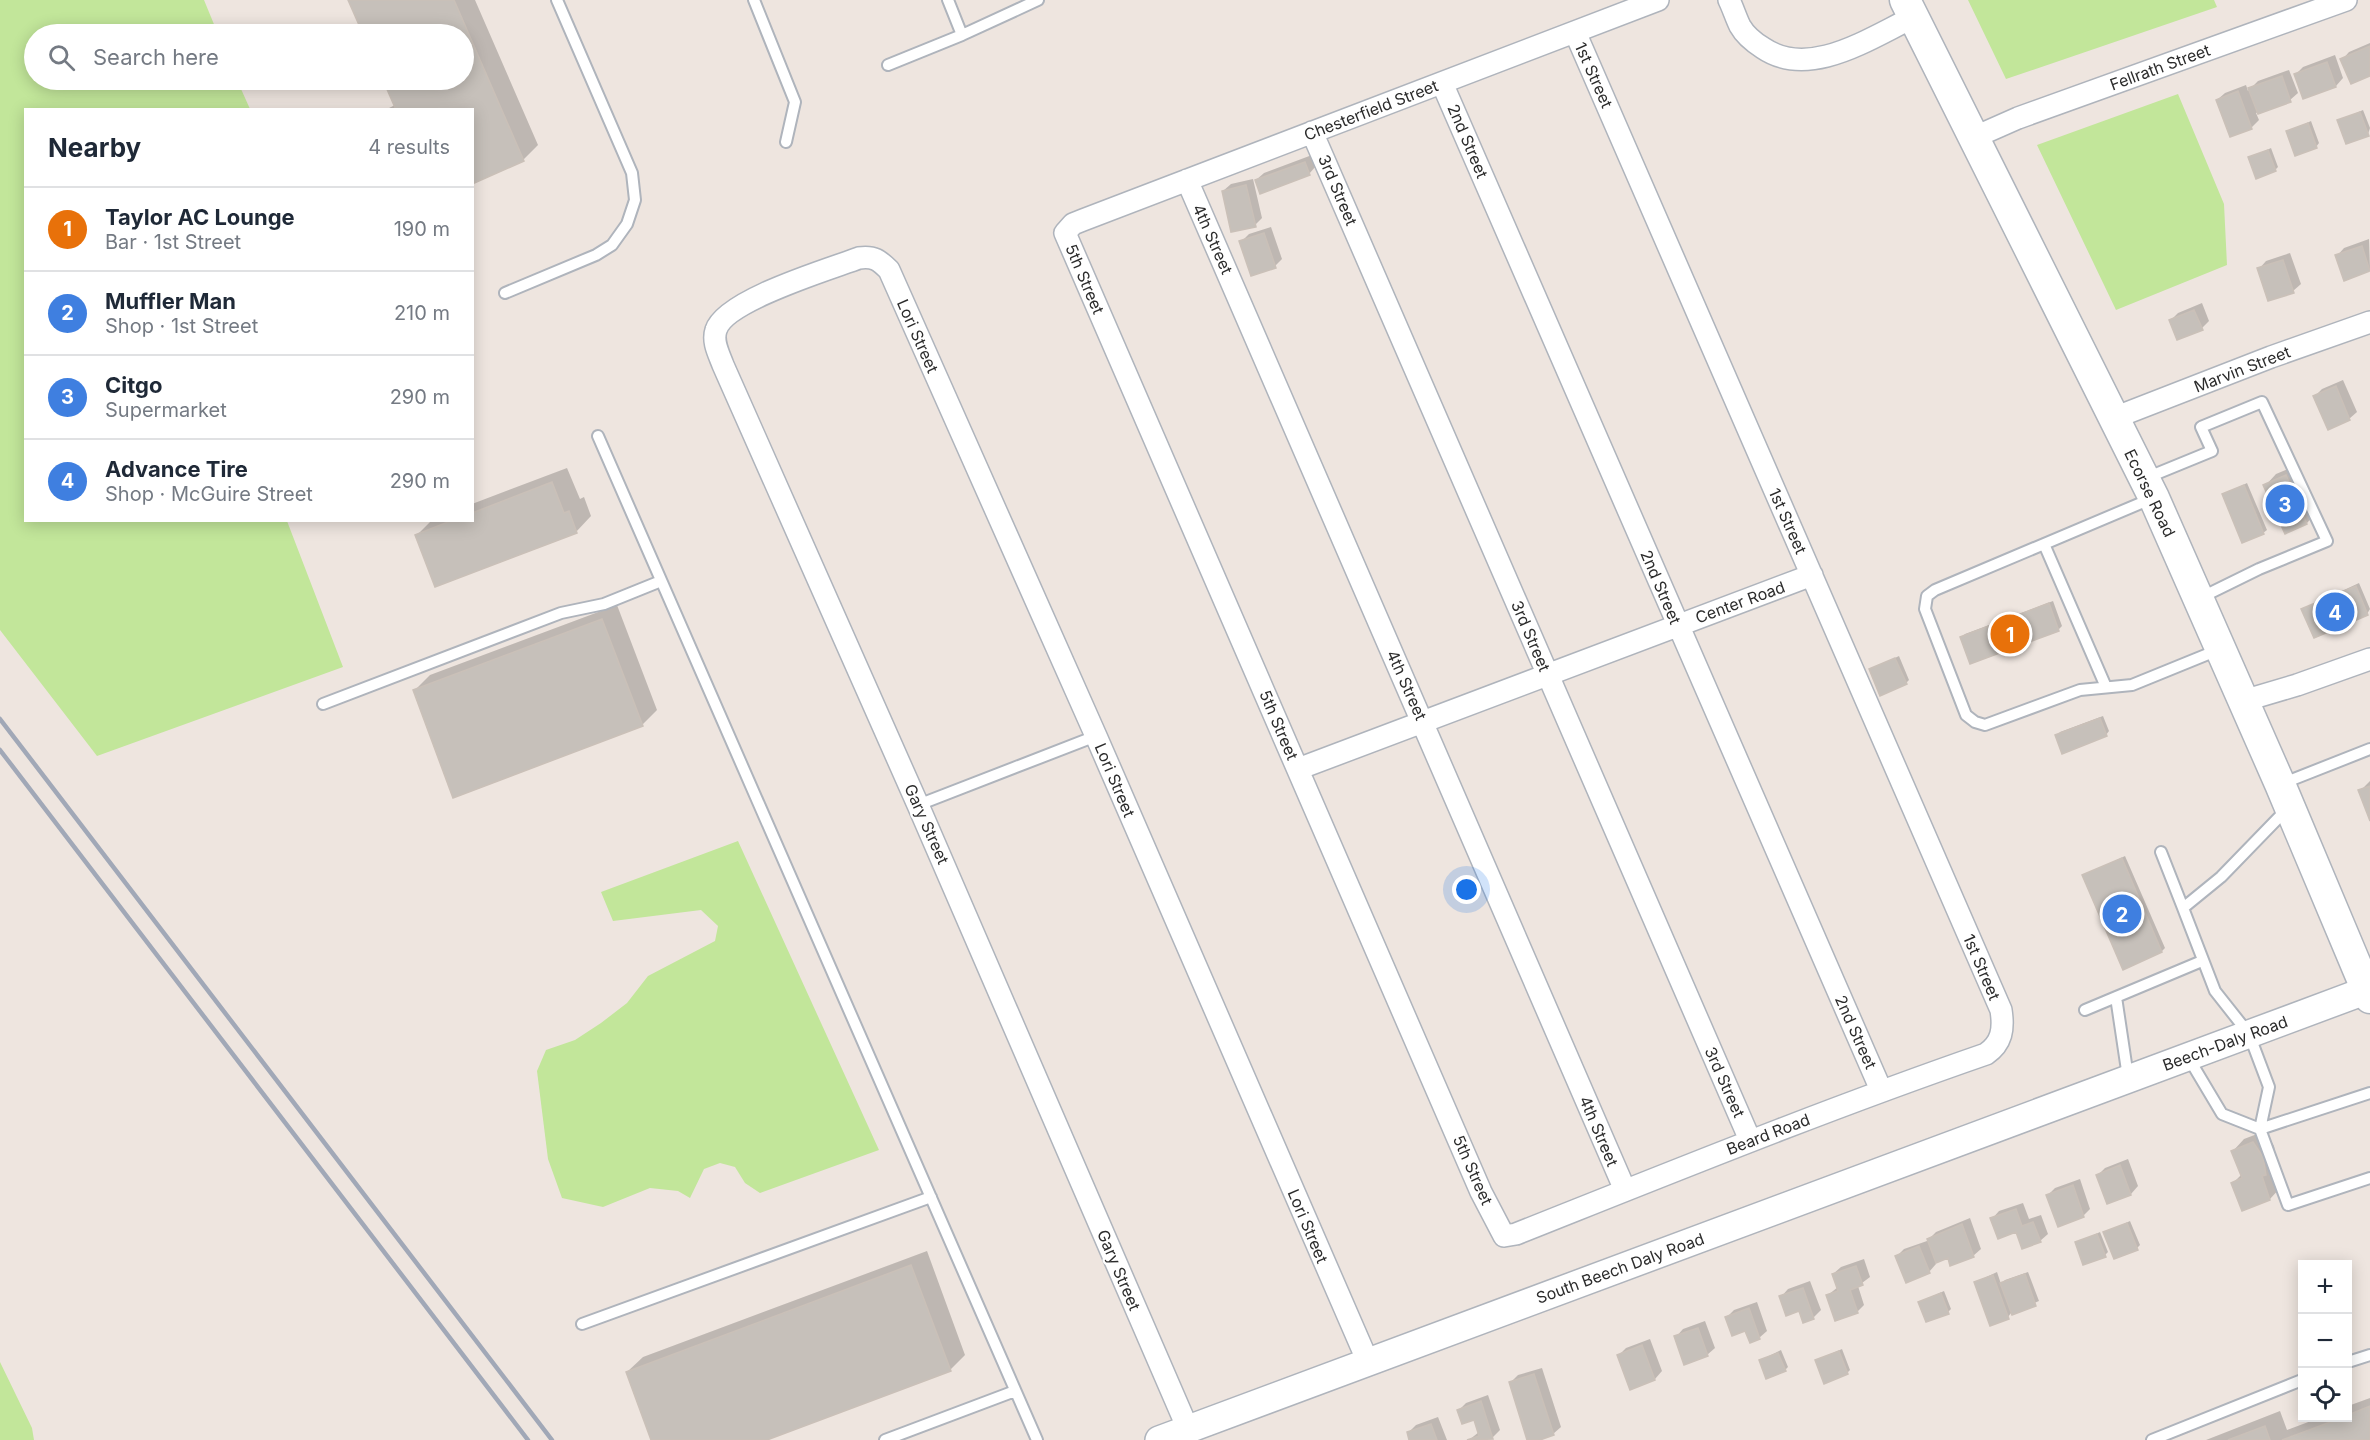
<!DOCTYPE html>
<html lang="en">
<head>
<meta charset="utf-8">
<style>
  :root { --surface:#fff; --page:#f6f6f7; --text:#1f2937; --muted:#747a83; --line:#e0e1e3; --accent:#3b85ff }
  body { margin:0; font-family:Inter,sans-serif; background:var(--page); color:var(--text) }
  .controls { position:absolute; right:18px; bottom:18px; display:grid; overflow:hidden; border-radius:0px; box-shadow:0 3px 15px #0003 }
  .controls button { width:54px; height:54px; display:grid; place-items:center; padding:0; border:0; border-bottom:2px solid var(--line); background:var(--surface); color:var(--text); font:30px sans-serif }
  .you { position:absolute; left:1467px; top:890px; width:21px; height:21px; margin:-15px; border:4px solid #fff; border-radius:50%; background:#1a73e8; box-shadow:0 0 0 9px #1a73e833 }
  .badge { display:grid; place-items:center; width:39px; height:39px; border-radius:50%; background:var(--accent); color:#fff; font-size:20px; font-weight:700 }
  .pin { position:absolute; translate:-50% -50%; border:3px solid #fff; box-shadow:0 2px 6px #0006 }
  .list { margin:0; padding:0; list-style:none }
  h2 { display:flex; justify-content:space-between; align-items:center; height:78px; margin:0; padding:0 24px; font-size:26px }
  h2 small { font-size:20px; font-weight:400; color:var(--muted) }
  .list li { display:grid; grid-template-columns:39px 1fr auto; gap:18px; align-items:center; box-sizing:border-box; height:84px; padding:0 24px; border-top:2px solid var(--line) }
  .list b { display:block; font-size:22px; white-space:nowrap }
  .list p { margin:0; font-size:20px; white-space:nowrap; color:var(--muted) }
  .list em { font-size:20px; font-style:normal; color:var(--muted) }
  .icon { flex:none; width:33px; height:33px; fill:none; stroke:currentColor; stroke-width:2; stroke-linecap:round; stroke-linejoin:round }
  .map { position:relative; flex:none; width:2370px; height:1440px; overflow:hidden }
  .search { position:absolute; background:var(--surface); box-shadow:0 3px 15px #0003; left:24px; top:24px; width:450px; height:66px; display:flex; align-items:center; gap:15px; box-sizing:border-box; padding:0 21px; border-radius:33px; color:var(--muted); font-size:22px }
  .panel { position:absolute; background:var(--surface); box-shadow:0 3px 15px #0003; left:24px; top:108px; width:450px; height:414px; border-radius:0px }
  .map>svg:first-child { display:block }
</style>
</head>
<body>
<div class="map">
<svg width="2370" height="1440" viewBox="0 0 2370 1440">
  <rect width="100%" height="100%" fill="#eee5df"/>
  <path fill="#c2e69a" d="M0 0H204L218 34H34V80H237L250 109 26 110V520L287 521 343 667 97 756 0 630Z
    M1968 0H2214L2217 7 2006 79Z
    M2178 94 2224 204 2227 265 2116 310 2037 145Z
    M738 841 879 1150 760 1193 745 1183 735 1167 720 1163 704 1169 690 1198 678 1191 650 1188 603 1207 562 1198 548 1159 537 1071 546 1050 575 1040 601 1023 627 1003 648 976 715 941 718 926 701 910 613 921 601 892Z
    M0 1362 32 1428 34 1440H0Z"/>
  <path fill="#0003" d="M350 0H475L538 145 523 160 472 110H385L395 105 384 80H464V34H365Z
    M2370 43V74L2342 60 2349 52Z
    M2335 55 2343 78 2336 86 2304 97 2296 74 2303 67Z
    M2289 70 2298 93 2290 100 2256 113 2259 120 2252 127 2230 135 2217 100 2225 93 2246 85 2248 91 2258 81Z
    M2363 110 2370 128 2368 134 2339 121Z
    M2311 121 2319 143 2316 147 2288 132Z
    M2271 148 2278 167 2275 170 2250 158Z
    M1312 155 1316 166 1309 174 1256 180 1264 173Z
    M1253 179 1262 218 1255 225 1223 191 1231 184Z
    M1271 227 1282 259 1275 266 1241 242 1249 234Z
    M2369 239 2370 269 2345 279 2337 256 2344 248Z
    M2290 253 2301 284 2293 291 2259 269 2266 261Z
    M2202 303 2209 321 2202 328 2170 321 2178 313Z
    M2343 380 2357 412 2349 419 2315 396 2322 389Z
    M2298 465 2318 511 2307 523 2285 532 2265 486 2276 474Z
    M567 468 580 499 584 497 591 516 576 532 417 535 432 520H472V504Z
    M2247 483 2267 530 2263 533 2223 495Z
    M2359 583 2370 609 2367 614 2303 609Z
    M2053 601 2062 626 2059 629 1971 662 1962 637 1965 634Z
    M617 605 657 710 642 725 414 691 430 675Z
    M1899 656 1909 680 1906 683 1870 670Z
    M2103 716 2109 731 2106 735 2057 736 2060 732Z
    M2370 781V817L2360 791Z
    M2125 856 2165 948 2162 951 2084 876Z
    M2265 1131 2274 1146 2281 1187 2270 1199 2243 1209 2233 1183 2242 1174 2233 1151 2244 1139Z
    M2128 1159 2138 1186 2131 1194 2108 1202 2098 1175 2105 1168Z
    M2080 1179 2090 1209 2083 1216 2048 1195 2055 1188Z
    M2023 1203 2029 1219 2041 1215 2048 1234 2040 1241 1992 1219 1999 1211Z
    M1970 1218 1981 1249 1973 1256H1949L1935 1261 1936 1264 1929 1272 1897 1256 1904 1249 1927 1241 1936 1232Z
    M2130 1221 2140 1245 2137 1248 2105 1233Z
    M2100 1232 2108 1252 2105 1255 2077 1243Z
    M927 1251 965 1355 950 1370 763 1440H652L627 1372 643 1357Z
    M1864 1259 1870 1277 1858 1286 1864 1305 1857 1312 1828 1295 1838 1287 1833 1274 1841 1267Z
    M1997 1272 2001 1284 2005 1280 2028 1272 2039 1301 2011 1313 2008 1317 1991 1324 1976 1282Z
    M1810 1281 1821 1310 1813 1318 1781 1297 1788 1289Z
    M1944 1291 1951 1309 1948 1312 1920 1302Z
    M1757 1302 1767 1331 1759 1338 1727 1317 1734 1310Z
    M1705 1321 1715 1348 1707 1355 1676 1337 1683 1329Z
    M1650 1339 1662 1371 1655 1379 1619 1355 1626 1348Z
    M1842 1349 1850 1370 1847 1373 1817 1360Z
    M1781 1350 1788 1367 1785 1370 1761 1360Z
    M1542 1368 1561 1427 1553 1434 1529 1440 1510 1383 1518 1375Z
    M1488 1395 1500 1430 1493 1437 1485 1440H1469L1479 1432 1475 1418 1459 1410 1466 1403Z
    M2370 1398V1440H2206L2280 1411 2287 1430 2319 1418H2348V1406Z
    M1438 1417 1447 1440H1411L1408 1433 1416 1425Z"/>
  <path fill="#c6c0ba" stroke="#cac0b8" stroke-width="1.5" d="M348 0H454L524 161 472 184V110H396L383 80H464V34H363Z
    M2370 46V76L2351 84 2340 59Z
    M2327 62 2336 87 2303 99 2294 74Z
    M2282 76 2291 102 2258 114 2248 88Z
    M2238 91 2252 129 2230 137 2216 100Z
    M2360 112 2369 136 2346 144 2337 120Z
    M2308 123 2317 148 2295 156 2286 131Z
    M2268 150 2276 171 2256 179 2248 157Z
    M1305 162 1310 175 1260 194 1255 180Z
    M1246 185 1256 227 1231 232 1222 191Z
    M1264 233 1276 268 1251 276 1239 241Z
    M2362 246 2370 271 2344 281 2335 255Z
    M2283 260 2294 293 2268 301 2257 268Z
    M2194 310 2203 330 2177 340 2169 320Z
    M2336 386 2350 420 2328 430 2313 396Z
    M2286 475 2307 524 2285 534 2263 485Z
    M552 482 564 513 569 511 577 533 435 587 415 535 453 520H472V513Z
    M2244 485 2264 534 2242 543 2222 494Z
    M2356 586 2368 615 2314 638 2301 609Z
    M2049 603 2059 631 1970 664 1960 637Z
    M602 619 643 726 453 798 413 690Z
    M1895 658 1907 684 1880 696 1869 669Z
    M2100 718 2107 736 2062 754 2055 735Z
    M2370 786V821L2358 790Z
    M2122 858 2162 952 2123 970 2082 875Z
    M2253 1142 2263 1157 2266 1175 2262 1176 2270 1200 2242 1211 2231 1183 2242 1178 2231 1151Z
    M2120 1165 2131 1195 2107 1204 2096 1175Z
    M2073 1185 2084 1217 2058 1227 2046 1195Z
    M2016 1209 2022 1226 2033 1222 2041 1242 2022 1249 2016 1232 1998 1239 1990 1218Z
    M2127 1223 2138 1250 2114 1259 2103 1232Z
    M1962 1224 1974 1257 1950 1266 1948 1258 1936 1263 1927 1239Z
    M2097 1234 2106 1257 2083 1265 2075 1242Z
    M1919 1246 1930 1273 1906 1283 1895 1256Z
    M911 1265 951 1371 767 1440H651L626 1372Z
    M1856 1266 1863 1285 1850 1290 1858 1313 1835 1321 1826 1295 1838 1291 1832 1274Z
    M2025 1274 2036 1306 2012 1315 2000 1283Z
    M1993 1275 2009 1319 1990 1326 1974 1282Z
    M1803 1288 1814 1319 1803 1323 1799 1311 1786 1316 1779 1296Z
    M1941 1293 1949 1314 1926 1322 1918 1302Z
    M1749 1308 1760 1339 1750 1343 1745 1331 1732 1336 1725 1317Z
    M1698 1328 1708 1356 1684 1365 1674 1336Z
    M1642 1345 1655 1380 1630 1390 1617 1355Z
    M1839 1351 1848 1374 1824 1384 1815 1360Z
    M1778 1353 1786 1371 1766 1379 1759 1360Z
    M1534 1374 1554 1435 1540 1440H1527L1509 1382Z
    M1481 1401 1493 1439 1467 1440 1479 1436 1474 1420 1462 1424 1457 1410Z
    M2370 1406V1440H2282L2341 1418H2348V1415Z
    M1431 1424 1437 1440H1409L1407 1432Z
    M2265 1426 2270 1440H2228Z"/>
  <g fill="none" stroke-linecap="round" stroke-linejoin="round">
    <g stroke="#afb4bc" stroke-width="14">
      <path id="service" d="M754 0 795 102 786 142
        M948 0 962 35 1038 0
        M888 65 962 35
        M505 293 596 255 612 245 627 224 635 200 632 173 557 0
        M598 436 1037 1440
        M2146 478 2212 451 2201 427 2262 402 2327 541 2259 569 2200 598
        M2153 498 1935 590 1927 596 1925 609 1966 715 1975 722 1985 725 2080 690 2132 685 2218 650
        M2044 544 2106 687
        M323 704 561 613 604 604 661 581
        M2281 784 2370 749
        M918 805 1096 736
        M2161 852 2183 908
        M2116 997 2128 1077
        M2085 1010 2202 961
        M2188 1057 2222 1114 2260 1129 2269 1087 2249 1034 2215 991 2183 908 2221 877 2287 809
        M2370 1093 2260 1129 2288 1205 2370 1178
        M582 1324 931 1197
        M2348 1362 2370 1355
        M885 1440 1015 1391
        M2152 1440 2302 1380"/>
    </g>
    <g stroke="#afb4bc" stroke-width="24">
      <path id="minor" d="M1729 0C1733 8 1736 18 1740 26 1745 35 1755 43 1763 48 1810 80 1871 37 1914 17
        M1575 32 2001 1010C2004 1029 2002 1043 1986 1054 1827 1109 1672 1172 1516 1234L1504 1236 1481 1192 1065 233 1073 224 1083 220 1658 0
        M1442 83 1881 1090
        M1312 132 1750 1140
        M1975 137 2018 118 2346 0
        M1187 180 1625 1190
        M2114 418 2271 357 2370 322
        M2243 701 2297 685 2370 659
        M1298 769 1812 575
        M1188 1429 918 805 723 365C719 354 712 342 716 330 725 300 830 269 859 258 874 256 879 260 889 270L1096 736 1368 1362"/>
    </g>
    <g stroke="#afb4bc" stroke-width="30">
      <path id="tertiary" d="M1159 1440 2370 989"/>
    </g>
    <g stroke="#afb4bc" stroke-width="33">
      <path id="secondary" d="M1905 0 2154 498 2280 784 2370 998"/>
    </g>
    <use href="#service" stroke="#fff" stroke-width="10"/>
    <use href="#minor" stroke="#fff" stroke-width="21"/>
    <use href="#tertiary" stroke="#fff" stroke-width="27"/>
    <use href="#secondary" stroke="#fff" stroke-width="30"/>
    <path stroke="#a1a8b7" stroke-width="4.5" d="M0 719 552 1440
      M0 750 528 1440"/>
  </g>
  <g text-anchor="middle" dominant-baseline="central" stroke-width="4.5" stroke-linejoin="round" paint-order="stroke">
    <g font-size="16" fill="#2c2c2c" stroke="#fff">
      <text transform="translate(2160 67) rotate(-20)">Fellrath Street</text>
      <text transform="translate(1594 75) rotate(66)">1st Street</text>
      <text transform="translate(1371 110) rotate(-21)">Chesterfield Street</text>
      <text transform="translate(1468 141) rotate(67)">2nd Street</text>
      <text transform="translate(1338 190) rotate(67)">3rd Street</text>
      <text transform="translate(1213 239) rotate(66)">4th Street</text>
      <text transform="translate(1085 279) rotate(67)">5th Street</text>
      <text transform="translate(918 336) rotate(66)">Lori Street</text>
      <text transform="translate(2242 369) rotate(-21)">Marvin Street</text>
      <text transform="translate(2150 493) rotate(64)">Ecorse Road</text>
      <text transform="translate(1788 521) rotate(66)">1st Street</text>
      <text transform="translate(1661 587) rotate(67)">2nd Street</text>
      <text transform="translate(1740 602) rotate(-20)">Center Road</text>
      <text transform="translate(1531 636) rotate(67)">3rd Street</text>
      <text transform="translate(1407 685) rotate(66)">4th Street</text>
      <text transform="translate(1279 725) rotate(67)">5th Street</text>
      <text transform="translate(1115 780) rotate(67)">Lori Street</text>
      <text transform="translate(927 824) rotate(66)">Gary Street</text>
      <text transform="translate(1982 967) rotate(67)">1st Street</text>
      <text transform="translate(1856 1032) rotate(66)">2nd Street</text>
      <text transform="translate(2225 1043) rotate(-20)">Beech-Daly Road</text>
      <text transform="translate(1725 1082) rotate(66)">3rd Street</text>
      <text transform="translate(1599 1131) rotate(67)">4th Street</text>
      <text transform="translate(1768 1134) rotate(-21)">Beard Road</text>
      <text transform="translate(1473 1170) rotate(66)">5th Street</text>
      <text transform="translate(1308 1226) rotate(67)">Lori Street</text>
      <text transform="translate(1620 1268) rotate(-20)">South Beech Daly Road</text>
      <text transform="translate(1119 1270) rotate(67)">Gary Street</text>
    </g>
  </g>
</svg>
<div class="controls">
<button>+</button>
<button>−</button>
<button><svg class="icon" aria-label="locate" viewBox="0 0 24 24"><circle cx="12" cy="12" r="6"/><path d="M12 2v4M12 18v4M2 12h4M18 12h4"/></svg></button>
</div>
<div class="you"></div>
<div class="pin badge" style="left:2010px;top:634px;background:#e8710a">1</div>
<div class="pin badge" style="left:2122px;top:914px;background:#3f7fe0">2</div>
<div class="pin badge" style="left:2285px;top:504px;background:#3f7fe0">3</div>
<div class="pin badge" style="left:2335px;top:612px;background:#3f7fe0">4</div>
<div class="search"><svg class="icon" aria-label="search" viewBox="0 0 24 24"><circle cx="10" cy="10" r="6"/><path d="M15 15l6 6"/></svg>Search here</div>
<section class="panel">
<h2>Nearby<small>4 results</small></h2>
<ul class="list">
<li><span class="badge" style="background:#e8710a">1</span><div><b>Taylor AC Lounge</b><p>Bar · 1st Street</p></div><em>190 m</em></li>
<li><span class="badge" style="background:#3f7fe0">2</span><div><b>Muffler Man</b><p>Shop · 1st Street</p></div><em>210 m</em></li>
<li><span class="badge" style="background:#3f7fe0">3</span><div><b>Citgo</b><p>Supermarket</p></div><em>290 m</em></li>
<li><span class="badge" style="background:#3f7fe0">4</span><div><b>Advance Tire</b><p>Shop · McGuire Street</p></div><em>290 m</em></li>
</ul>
</section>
</div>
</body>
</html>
